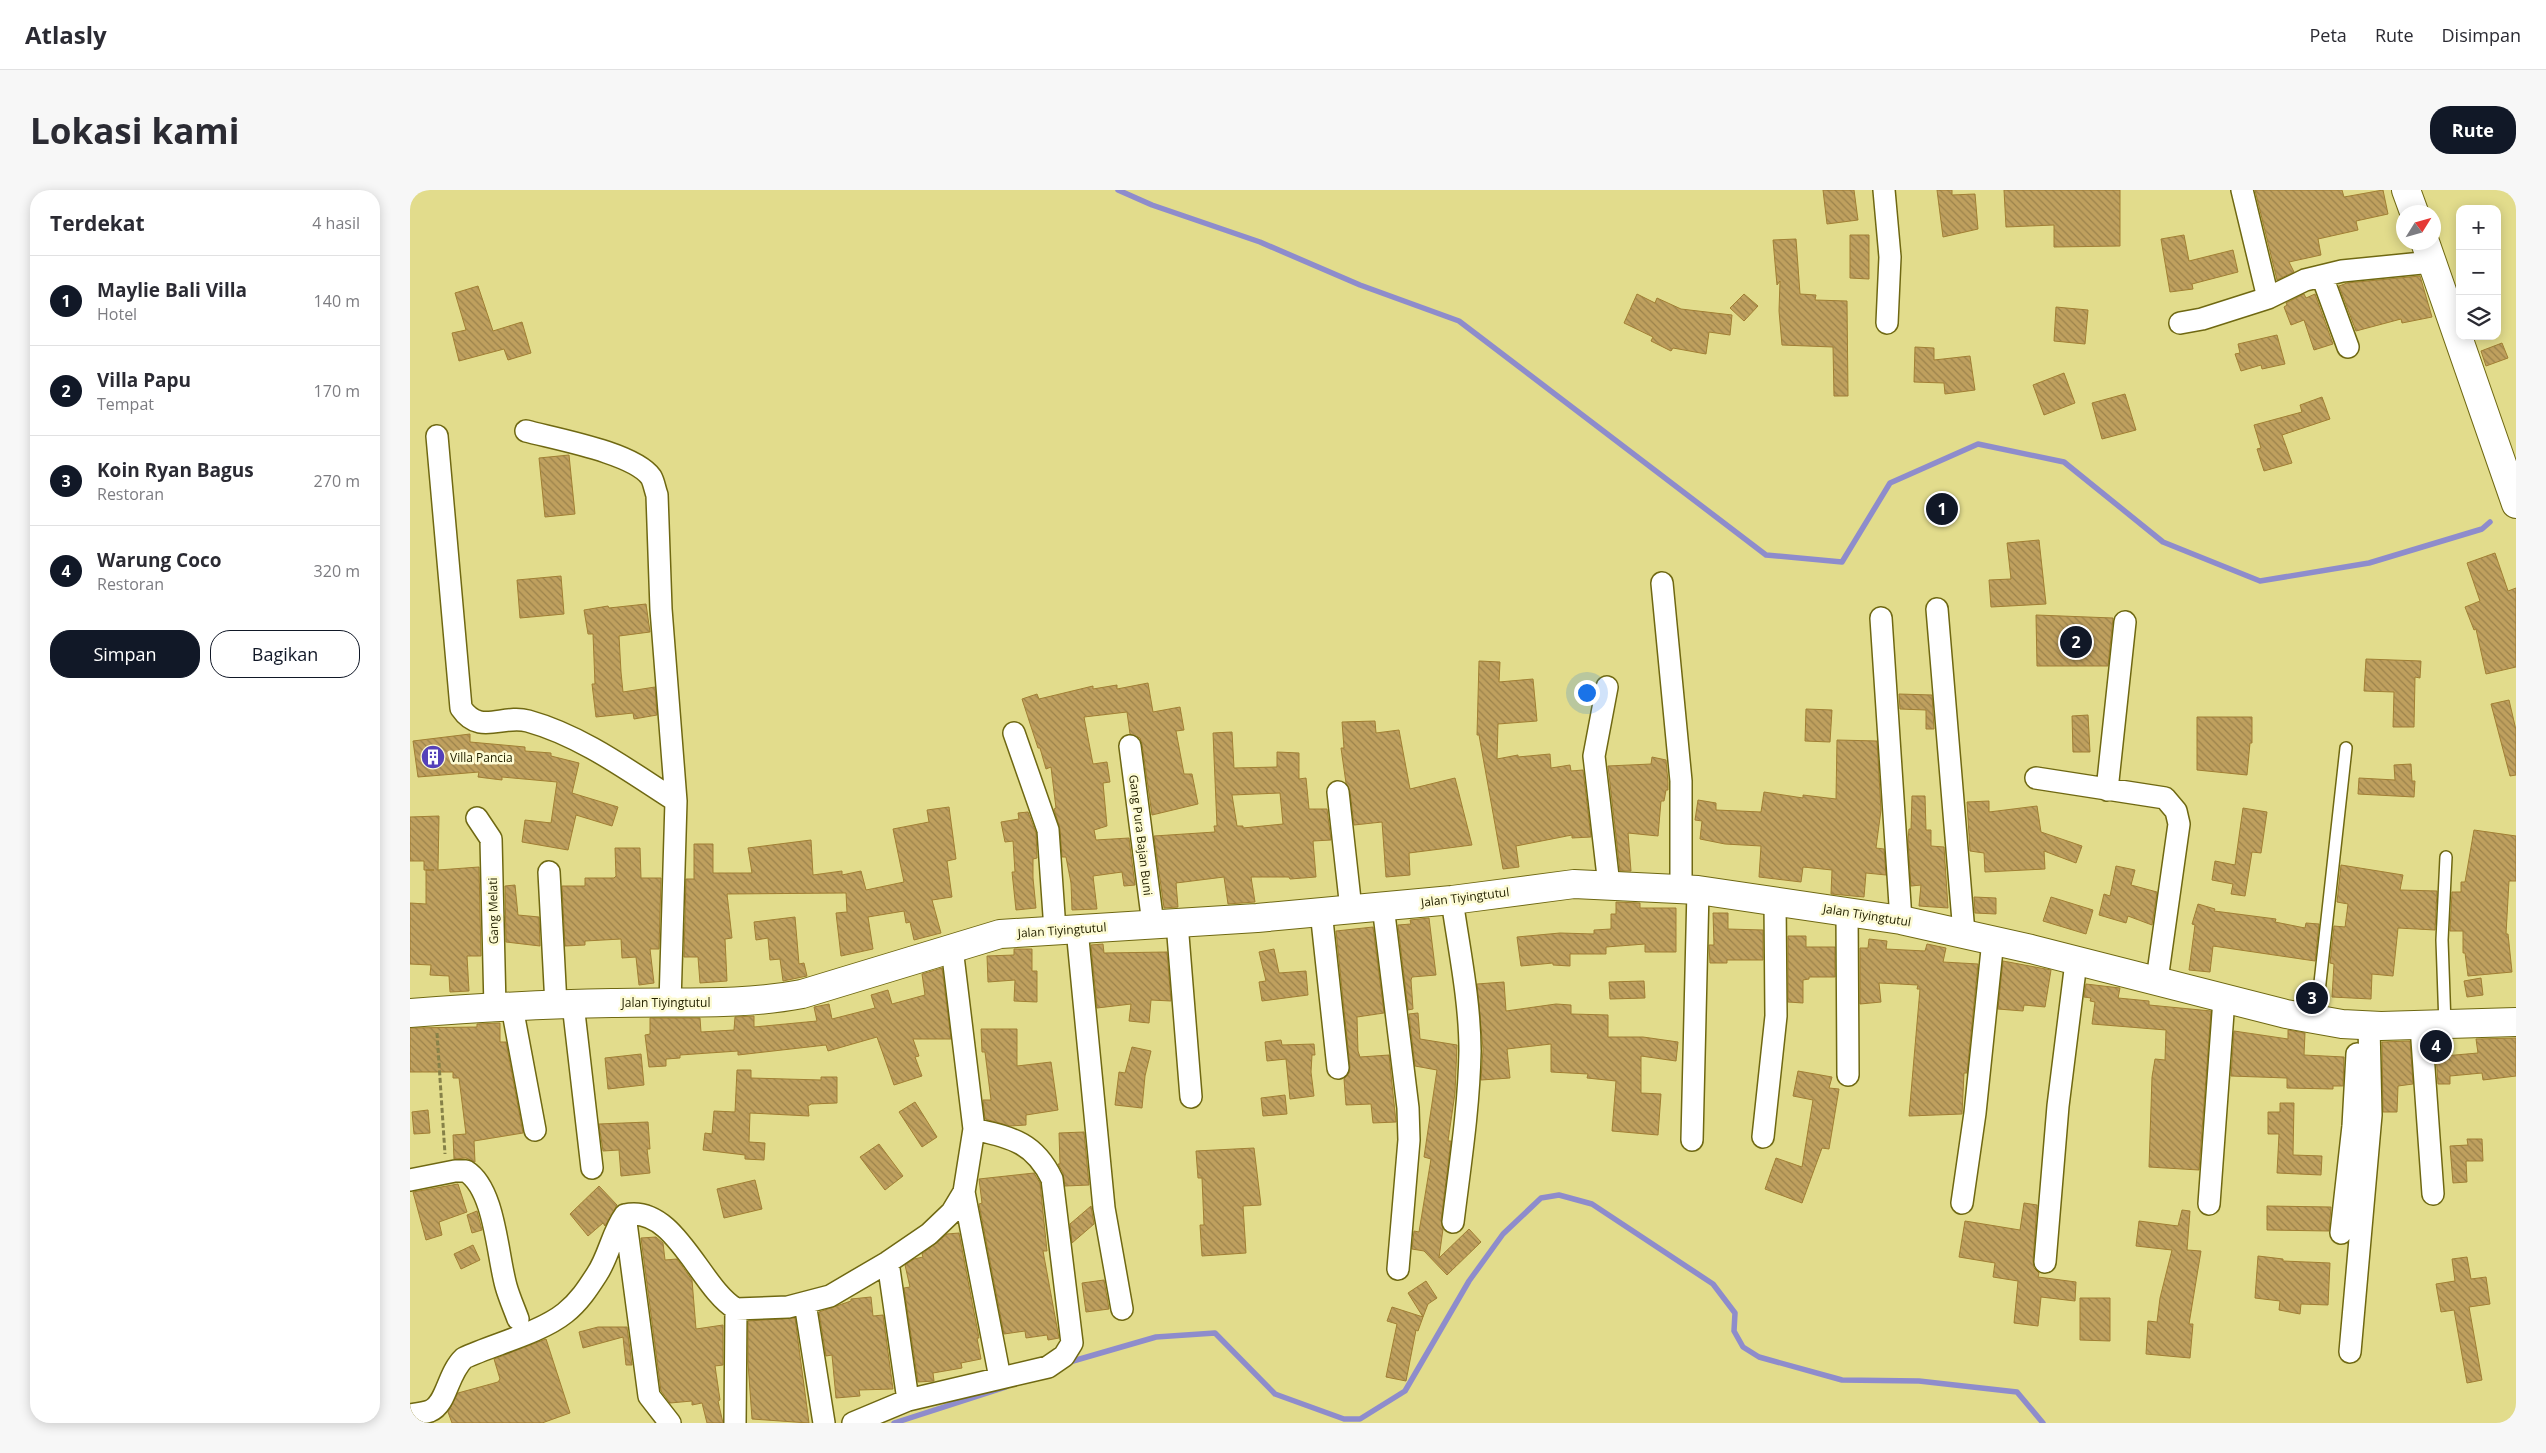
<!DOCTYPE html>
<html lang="id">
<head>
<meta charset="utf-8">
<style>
  :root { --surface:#fff; --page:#f7f7f7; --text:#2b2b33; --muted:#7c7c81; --line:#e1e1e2; --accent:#111827 }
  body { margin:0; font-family:"Open Sans",sans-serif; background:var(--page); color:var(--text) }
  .controls { position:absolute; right:15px; top:15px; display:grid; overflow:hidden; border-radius:10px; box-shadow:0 2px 12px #0003 }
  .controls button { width:45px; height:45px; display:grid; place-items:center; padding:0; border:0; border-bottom:1px solid var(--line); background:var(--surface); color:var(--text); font:25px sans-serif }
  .compass { position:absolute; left:1986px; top:15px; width:45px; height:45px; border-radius:50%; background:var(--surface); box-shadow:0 2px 12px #0003; rotate:53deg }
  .you { position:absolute; left:1176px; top:502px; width:18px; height:18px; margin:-12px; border:4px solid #fff; border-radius:50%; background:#1a73e8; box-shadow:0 0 0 8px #1a73e833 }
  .badge { display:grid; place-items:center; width:32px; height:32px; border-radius:50%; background:var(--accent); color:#fff; font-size:16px; font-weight:700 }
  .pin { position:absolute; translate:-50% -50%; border:2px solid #fff; box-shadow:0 1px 5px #0006 }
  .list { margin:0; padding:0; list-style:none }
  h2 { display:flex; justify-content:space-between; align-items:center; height:65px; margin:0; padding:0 20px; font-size:21px }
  h2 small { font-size:16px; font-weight:400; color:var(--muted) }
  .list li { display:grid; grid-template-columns:32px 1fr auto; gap:15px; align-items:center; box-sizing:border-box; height:90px; padding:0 20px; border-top:1px solid var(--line) }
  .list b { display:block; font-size:19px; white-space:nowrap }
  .list p { margin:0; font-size:16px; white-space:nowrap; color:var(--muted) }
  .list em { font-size:16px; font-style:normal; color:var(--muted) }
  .actions { display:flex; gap:10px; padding:15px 20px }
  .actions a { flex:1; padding:11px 0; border:1px solid var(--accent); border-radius:20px; text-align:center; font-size:18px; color:var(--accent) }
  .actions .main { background:var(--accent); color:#fff }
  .icon { flex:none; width:28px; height:28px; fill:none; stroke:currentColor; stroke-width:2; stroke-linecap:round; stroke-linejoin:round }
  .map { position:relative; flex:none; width:2106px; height:1233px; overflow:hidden; border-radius:20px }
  header { display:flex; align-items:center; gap:30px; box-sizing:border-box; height:70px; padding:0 25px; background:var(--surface); border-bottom:1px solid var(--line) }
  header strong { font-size:24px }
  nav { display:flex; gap:28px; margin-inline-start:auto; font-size:18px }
  .intro { display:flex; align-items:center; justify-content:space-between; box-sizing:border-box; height:120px; padding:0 30px }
  h1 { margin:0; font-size:35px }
  .button { padding:12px 22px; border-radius:20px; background:var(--accent); color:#fff; font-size:18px; font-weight:700 }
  main { display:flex; gap:30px; padding:0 30px }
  aside { flex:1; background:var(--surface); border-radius:20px; box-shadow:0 2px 12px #0003 }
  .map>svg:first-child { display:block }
</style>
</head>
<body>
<header>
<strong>Atlasly</strong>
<nav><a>Peta</a><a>Rute</a><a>Disimpan</a></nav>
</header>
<div class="intro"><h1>Lokasi kami</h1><a class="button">Rute</a></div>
<main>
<aside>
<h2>Terdekat<small>4 hasil</small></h2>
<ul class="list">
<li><span class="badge">1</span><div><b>Maylie Bali Villa</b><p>Hotel</p></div><em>140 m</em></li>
<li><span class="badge">2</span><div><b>Villa Papu</b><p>Tempat</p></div><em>170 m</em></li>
<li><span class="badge">3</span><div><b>Koin Ryan Bagus</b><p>Restoran</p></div><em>270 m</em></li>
<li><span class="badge">4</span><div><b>Warung Coco</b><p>Restoran</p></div><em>320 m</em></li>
</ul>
<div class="actions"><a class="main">Simpan</a><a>Bagikan</a></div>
</aside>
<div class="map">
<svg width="2106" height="1233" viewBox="0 0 2106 1233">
  <defs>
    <pattern id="building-back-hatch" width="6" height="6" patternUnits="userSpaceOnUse" patternTransform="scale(1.25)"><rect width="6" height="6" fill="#bfa05e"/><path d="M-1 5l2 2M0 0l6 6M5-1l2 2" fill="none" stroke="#9b824b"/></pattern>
  </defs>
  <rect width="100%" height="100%" fill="#e2dc8c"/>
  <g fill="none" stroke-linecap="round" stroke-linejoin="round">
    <path stroke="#8e8ccc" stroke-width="5.5" d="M708 0 742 15 850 52 950 95 1049 131 1356 365 1432 372 1480 293 1568 254 1654 272 1753 352 1850 391 1959 373 2072 339 2080 332
      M656 1173 746 1147 805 1143 865 1204 934 1229H950L995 1201 1059 1091 1093 1044 1131 1008 1149 1005 1182 1014 1303 1094 1325 1123 1324 1141 1333 1157 1349 1167 1432 1190 1509 1191 1607 1202 1633 1233
      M484 1233 596 1197"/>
  </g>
  <path fill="url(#building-back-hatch)" stroke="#a17f34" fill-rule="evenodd" d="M1413 0H1444L1448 30 1417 34Z
    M1527 0H1542V5L1565 4 1568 39 1533 47Z
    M1594 0H1710V56L1644 57V35L1596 37Z
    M1845 0H1932L1934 7 1973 0 1978 24 1946 31 1948 40 1908 49 1911 65 1879 72 1884 82 1867 90Z
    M1440 45H1459V89L1440 88Z
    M1774 45 1779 71 1823 60 1828 82 1782 94 1783 99 1760 102 1751 49Z
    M1386 49 1390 104 1406 105 1405 110 1437 111 1438 206H1424L1423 157 1372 155 1369 121 1370 91 1367 95 1363 50Z
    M2010 86 2022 127 1992 133 1991 129 1946 141 1929 96 1937 93Z
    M68 96 83 141 112 132 121 163 98 170 94 159 49 171 42 143 56 140 45 103Z
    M1227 104 1245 113 1247 108 1271 119 1322 125 1320 145 1299 142 1296 164 1263 158 1261 161 1241 151 1243 147 1214 133Z
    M1334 104 1348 116 1334 131 1320 118Z
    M1894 104 1896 108 1905 104 1923 154 1904 160 1894 130 1881 135 1874 117 1877 115 1876 113Z
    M1646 117 1678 120 1675 154 1644 151Z
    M1867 145 1875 174 1852 179 1851 175 1831 181 1825 164 1830 163 1828 154Z
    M2092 153 2098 168 2076 176 2071 161Z
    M1505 157 1524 158V170L1560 166 1565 200 1535 204 1534 193 1504 192Z
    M1654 183 1665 213 1634 225 1623 195Z
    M1715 204 1726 240 1692 249 1682 213Z
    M1912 207 1920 229 1872 245 1882 273 1854 281 1847 259 1851 258 1844 235 1892 222 1890 215Z
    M159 265 165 324 135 327 129 268Z
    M1629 350 1636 414 1581 417 1579 390 1601 389 1597 353Z
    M2085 363 2098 401 2106 398V477L2076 484 2066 439 2064 440 2055 417 2070 411 2057 373Z
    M151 386 154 424 110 428 107 390Z
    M236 414 240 442 209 446 211 482 213 502 245 497 247 525 224 529 223 523 186 527 182 494H185L183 444H178L174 420 198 416 199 418Z
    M1626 425 1703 428 1698 476H1627Z
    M1956 469 2011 471 2010 488 2005 487 2004 537H1983L1984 502 1954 501Z
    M1069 471 1090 472 1089 492 1123 489 1127 531 1088 534 1087 569 1108 565V567L1140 564 1141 578 1160 575 1161 581 1173 580 1181 647 1162 648V645L1106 656 1109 677 1093 679 1069 545H1067Z
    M738 493 743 522 770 517 774 540 766 541 774 584H782L788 614 742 625 732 554 730 548 720 544 717 522 674 527 683 574 697 572 700 592 693 593 697 636 684 640 686 650 719 648 725 695 714 696 712 682 683 686 687 719 662 720 661 693 656 667H652L650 639 644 619 646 618 641 577 636 579 630 558H628L612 509 627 504 629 509 683 496V499L707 495V499Z
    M1489 504 1522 505 1524 539H1516V520L1490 519Z
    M2099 510 2106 540V585L2100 586 2081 514Z
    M1396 519 1422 520 1420 552 1395 551Z
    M1678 525 1680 562H1663L1662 526Z
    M1787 527H1842V553H1840L1837 585 1787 580Z
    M965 531 966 543 989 540 1000 599 1045 588 1062 655 999 663 1000 685 976 687 972 632 944 635 940 601 936 593 931 558H934L932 532Z
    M822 542 824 578 867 577V562L889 563V589L896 588 899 619H917L921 650 903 651 906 687 880 689 879 687H841L845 712 818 714 814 687 766 693 768 717 754 718 744 646 805 642 804 636H807L803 543ZM870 603 873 634 833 638V636H827L822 605Z
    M60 544V552L115 557V561L141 563V566L169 573 162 603 208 617 202 636 166 625 158 660 112 652 115 630 141 633 147 592 92 587V590L68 587 69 582 8 587 3 551Z
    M1427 550 1467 551 1471 620 1466 658 1474 659 1476 685 1456 683 1454 707 1421 704 1422 680 1393 677 1391 692 1349 687 1351 656 1315 654 1290 649 1292 631 1285 630 1288 610 1306 613V620L1351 622 1354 602 1393 608V605L1426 609Z
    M1242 567 1256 570 1258 592V600H1256L1254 611H1251L1248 646 1218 643 1221 681H1210L1198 576 1241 574Z
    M2001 574 2002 591H2005L2004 607 1948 604 1949 588 1985 590 1984 575Z
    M1502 606H1515L1516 640H1521V656L1534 657 1538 718 1509 716 1511 695 1501 696 1498 650 1499 639H1501Z
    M1579 611V622L1627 616 1631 642 1672 656 1666 673 1634 661 1635 679 1575 682 1574 663 1560 661 1557 612Z
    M539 617 546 669 537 671 542 707 522 710 531 743 504 750 500 732 496 733 494 721 458 727 463 759 431 766 426 723 437 722 436 703 317 704 322 748 315 749 317 791 290 793 288 767H274L276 689H284V654H303V683H342L338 658 401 650 403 685 432 681V685L451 681 456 700 494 692 483 639 519 632 517 620Z
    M1833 618 1857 622 1851 663 1842 662 1835 706 1821 704 1823 694 1802 690 1805 671 1825 675Z
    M618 622 626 643 627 668 623 669V688L626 718 606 720 602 682H605L603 651 595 652 591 632 609 629 608 623Z
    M29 626 28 680 69 677 71 766H57L59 801 40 802 39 786 20 785 21 775 0 774V713L16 714V680H24H14V671H0V627Z
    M2064 640 2106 646V691H2099L2096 744H2098L2102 782 2058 786 2055 763H2053V741H2040L2042 702H2051V692H2055Z
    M205 658H230L231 688H251L249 759H240L244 793 229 795 226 767 212 768 211 749 175 751V755L155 756 152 696H175V688H204L206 686Z
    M1931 675 1993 685 1990 700 2027 701 2025 740 1988 738 1983 786 1962 784 1961 809 1922 807 1924 774 1920 773 1924 736 1935 737 1938 714 1927 712Z
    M1706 676 1725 680 1721 695 1747 702 1742 735 1718 726 1716 733 1689 725 1694 704 1700 706Z
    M105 695 108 725 129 727 130 756 96 752 95 696Z
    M1564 707 1586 708V724L1565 723Z
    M1641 707 1683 720 1676 744 1633 731Z
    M1206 712 1230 713V718H1266V762H1235V754L1196 757V764H1160V776L1143 775V773L1111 776 1107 747 1150 743 1184 744V740L1201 739V724H1206Z
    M1788 714 1805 719 1804 721 1866 729 1865 732 1895 738 1896 733 1909 734 1905 771 1803 756 1800 782 1779 780 1785 735 1782 734Z
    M1303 723H1318V739L1353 740V770H1317V773H1300L1299 755H1304Z
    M385 727 389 774 394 773 397 786 373 791 370 769 360 770 358 748 346 750 344 732Z
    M1019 728 1026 785 1002 787 1001 790 1003 819 998 820 988 735 1001 734 1000 730Z
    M963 737 974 823 947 827 948 861 950 867 979 865 986 932 963 933 961 914 936 915 934 889 939 883 940 877 926 741Z
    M1378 746H1396V757H1425V787H1399V789L1393 790V813L1378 812Z
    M1459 749 1477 751 1476 759 1515 761 1517 754 1536 758 1533 772 1568 774 1557 883H1554L1552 924 1499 926 1510 799H1507L1508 795 1469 793 1471 812 1450 814V758H1458Z
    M693 754 694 763 757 762 761 811 741 810 739 833 719 831 721 814 687 818 681 755Z
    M604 759H622V781H627V812L604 811 605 790 578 792 577 766 604 765Z
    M864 759 869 783 896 781 898 805 852 811 849 792 856 791 849 762Z
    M1593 771 1641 780 1635 817 1614 815 1613 821 1588 819Z
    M532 778 541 849H503L509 866 505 867 512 886 484 895 467 847 418 861 416 855 328 865V861L270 865V868L256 869V876L239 877 235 845 240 844V828H290L291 842 324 840 325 827 344 826V837L407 831 404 817 419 814 422 829 465 818 461 805 478 800 482 814 515 805 512 784Z
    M2071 788 2073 805 2057 807 2054 791Z
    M1234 791 1235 808 1200 809 1199 792Z
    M1094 792 1096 821 1146 814 1161 815V824L1198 825V847H1233L1268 852 1266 871 1231 866V903L1251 904 1248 945 1202 941 1206 891 1177 888 1178 884 1141 882V854L1097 859 1100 888 1071 890 1073 859 1067 794Z
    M1676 794 1710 798 1708 808 1739 811V815L1801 821 1789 980 1739 977 1742 887 1745 869 1755 870 1756 840 1682 834 1685 812 1680 811 1681 808 1674 807Z
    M1008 823 1010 849 1047 855 1045 903 1038 951H1041L1031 1030 1033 1039 1029 1068 1059 1039 1071 1052 1037 1085 1014 1061 1002 1059 1004 1041 1009 1042 1021 969 1014 967 1027 880 1005 876 999 824Z
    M90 833V852H96L113 943 64 951 65 972 56 968 44 969 43 945 56 944 49 888H43V882H0V838L67 837V834Z
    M571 839H607V876L641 872 648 920 616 925V935L600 936 575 929 573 910H581L575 862H572Z
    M1878 840 1895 843 1894 865 1934 867 1933 896H1923V899L1877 898V888L1821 886 1824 841 1878 849Z
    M2106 848V886L2073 890 2072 883 2040 886V894H2028L2025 850H2034V866L2068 863 2066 849Z
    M871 850 872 855 904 854 905 865H902L901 882 904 906 880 909 876 869 857 871 855 852Z
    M2000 851 2003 894 1988 896 1987 922H1973L1972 852Z
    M722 857 741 861 735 886 732 918 705 915 709 882 715 883Z
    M231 864 234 895 198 899 195 868Z
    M327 880H341V888L411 890V887H427V913L401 914 398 916 399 926 340 923 339 952 355 953 354 970 335 969V965L293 960 295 943 302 944 304 921 325 922Z
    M1388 881 1422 887 1419 898 1429 899 1419 959 1412 958 1392 1013 1355 999 1366 968 1392 977 1403 910 1383 906Z
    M875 905 877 924 853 926 851 908Z
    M505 912 527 947 512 957 489 922Z
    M1870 913H1884L1883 965 1912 966 1911 985 1867 983 1869 944H1858V922H1870Z
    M18 920 20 943 4 944 2 922Z
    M238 932 240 959H237L240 983 211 986 209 960 193 961 189 934Z
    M674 942 679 995 655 996 653 983 648 974H650L649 943Z
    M2057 949H2072L2073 971H2056L2057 992 2043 993 2040 956 2058 955Z
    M469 954 493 986 475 1000 450 967Z
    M844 958 851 1015 833 1016 836 1063 792 1066 790 1035H794L792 988H788L786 961Z
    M624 983 630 993 637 1061H633L649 1148 638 1150 637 1145 616 1148 615 1141 594 1144 569 1014 572 1013 569 989Z
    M345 990 352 1019 314 1028 307 999Z
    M48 994 57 1022 29 1032 32 1045 16 1050 3 1002Z
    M189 996 207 1015 195 1036 193 1033 178 1046 160 1024Z
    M1614 1013 1627 1015 1623 1071 1624 1078 1629 1083 1628 1087 1666 1092 1665 1111 1631 1107 1628 1136 1604 1133 1608 1091 1583 1087 1585 1073 1549 1067 1555 1031 1610 1040Z
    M681 1016 684 1034 662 1053 660 1034Z
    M1857 1016 1921 1017 1919 1041 1857 1040Z
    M1772 1020 1780 1021 1777 1060 1791 1061 1779 1134H1783L1780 1168 1736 1164 1738 1131 1747 1132 1750 1108 1762 1060 1726 1056 1729 1031 1768 1036Z
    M67 1021 72 1040 62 1043 57 1025Z
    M549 1043 569 1148H567L571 1169 551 1173 552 1178 523 1183 524 1191 508 1192 494 1098 500 1097 495 1075 504 1069 513 1067 512 1064 537 1044Z
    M246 1047 253 1053 255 1070 267 1069 282 1090 286 1139 313 1135V1175L305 1176 310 1210 308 1211 313 1233H297L292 1213 282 1215V1211L260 1213 251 1201 231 1048Z
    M63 1055 70 1070 51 1079 44 1064Z
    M1848 1066 1873 1069V1071L1920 1073 1918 1115 1891 1114 1890 1124 1869 1120 1870 1111 1845 1108Z
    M2057 1067 2061 1089 2076 1087 2080 1114 2059 1117 2072 1190 2057 1193 2044 1120 2031 1122 2026 1094 2045 1091 2042 1069Z
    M694 1090 699 1119 676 1122 672 1093Z
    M1016 1091 1027 1108 1018 1114 1013 1127 998 1103Z
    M461 1107 463 1126 473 1125 483 1199 449 1200 450 1206 426 1208 422 1165 416 1166 409 1122 441 1111V1109Z
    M1670 1108H1700V1151L1670 1150Z
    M982 1117 1013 1127 1008 1141 1006 1140 996 1191 976 1187 987 1134 977 1131Z
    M385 1128 399 1233 342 1229 338 1173V1131Z
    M188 1137H217L222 1175H216L213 1147 173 1158 169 1142Z
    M136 1149 160 1223 132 1233H42L38 1222 48 1203 88 1192 90 1189 84 1169Z"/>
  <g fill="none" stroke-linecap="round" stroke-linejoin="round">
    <g stroke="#6f6812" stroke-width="14">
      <path id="service" d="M1906 829 1936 558
        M2035 835 2032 750 2036 667"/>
    </g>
    <g stroke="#6f6812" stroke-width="24">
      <path id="minor" d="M1474 0 1480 67 1477 133
        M1832 0 1858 108
        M1912 86 1938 157
        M1770 133 1792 129 1858 108 1895 90 1932 81 2022 72
        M116 241C146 249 224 263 241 287 244 292 245 300 247 305L251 419 266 611 260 813
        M27 246 51 518C70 546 92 524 118 531 172 546 219 581 266 611
        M1252 393 1271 591V699
        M1527 419 1554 743
        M1471 428 1491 730
        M1197 497 1184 566 1199 695
        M604 543 638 640 645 740
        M720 556 743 734
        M1626 588 1755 608 1766 621 1769 634 1747 790
        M1697 600 1715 432
        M928 602 941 719
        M67 628 81 649 85 818
        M139 682 146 815
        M1042 710C1049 759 1060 811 1060 861 1059 918 1050 975 1043 1032
        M973 716 998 918 999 950 988 1079
        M911 721 928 878
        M1437 722 1438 885
        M767 733 781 907
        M667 739 694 1018 712 1119
        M163 814 182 978
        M102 817 125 940
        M2011 836 2023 1004
        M1353 947 1366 826 1365 710
        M1282 950 1288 700
        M0 990 45 981H56C85 999 87 1064 96 1096 99 1107 104 1118 108 1129
        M554 1002 590 1188
        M1552 1013 1565 923 1583 750
        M1799 1014 1814 809
        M215 1025 239 1206 260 1233
        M1931 1043 1943 936 1947 864
        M478 1072 498 1210
        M1635 1072 1648 916 1666 772
        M395 1113 414 1233
        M1940 1162 1961 925 1959 835
        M0 1225C6 1224 14 1223 20 1221 37 1214 37 1184 54 1168 84 1154 130 1143 155 1123 169 1112 178 1098 187 1084 199 1066 202 1043 215 1025 265 1014 290 1098 326 1119L378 1117 420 1106 478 1072 519 1044 542 1022 554 1002 564 939 542 758
        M325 1233 326 1119
        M443 1233 498 1210 638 1177 654 1166 662 1153 642 989C624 952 602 948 564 939"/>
    </g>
    <g stroke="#6f6812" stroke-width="30">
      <path id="tertiary" d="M1996 0 2004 22
        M2015 52 2106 314
        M0 823C67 818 135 814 202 813 265 811 330 816 392 804L590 744 847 728 1042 710 1164 694 1288 700 1491 730 1621 759 1876 824 1932 834 1971 836 2106 832"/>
    </g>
    <path stroke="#868148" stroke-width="3" stroke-dasharray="5 2.5" stroke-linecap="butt" d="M27 843 35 964"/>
    <use href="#service" stroke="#fff" stroke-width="11"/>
    <use href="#minor" stroke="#fff" stroke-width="21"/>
    <use href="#tertiary" stroke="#fff" stroke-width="28"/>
  </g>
  <defs>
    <g id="building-disc" transform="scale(1.25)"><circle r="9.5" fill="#5541b9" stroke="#fdfbd4"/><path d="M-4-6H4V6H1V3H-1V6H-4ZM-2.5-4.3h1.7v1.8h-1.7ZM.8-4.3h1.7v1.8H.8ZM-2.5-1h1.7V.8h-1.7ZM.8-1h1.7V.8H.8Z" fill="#fff"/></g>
  </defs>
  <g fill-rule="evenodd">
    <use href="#building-disc" x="23" y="567"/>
  </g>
  <g text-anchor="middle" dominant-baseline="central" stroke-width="5" stroke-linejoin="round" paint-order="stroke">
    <g font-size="12" fill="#242201" stroke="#fdfbd4" text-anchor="start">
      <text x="40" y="567">Villa Pancia</text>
    </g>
    <g font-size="12" fill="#242201" stroke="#fdfbd4">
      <text transform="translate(731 645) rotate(83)">Gang Pura Bajan Buni</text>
      <text transform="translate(1055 707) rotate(-7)">Jalan Tiyingtutul</text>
      <text transform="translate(83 721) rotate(-91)">Gang Melati</text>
      <text transform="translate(1457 725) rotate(9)">Jalan Tiyingtutul</text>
      <text transform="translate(652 740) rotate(-4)">Jalan Tiyingtutul</text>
      <text x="256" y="812">Jalan Tiyingtutul</text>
    </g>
  </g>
</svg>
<div class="controls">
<button>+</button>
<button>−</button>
<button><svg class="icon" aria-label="layers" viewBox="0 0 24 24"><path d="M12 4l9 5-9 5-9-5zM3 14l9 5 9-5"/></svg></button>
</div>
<svg class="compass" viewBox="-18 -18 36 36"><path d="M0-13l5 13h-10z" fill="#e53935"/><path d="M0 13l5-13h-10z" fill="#7c7c81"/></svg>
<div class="you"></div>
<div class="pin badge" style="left:1532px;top:319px">1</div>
<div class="pin badge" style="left:1666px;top:452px">2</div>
<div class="pin badge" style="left:1902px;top:808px">3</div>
<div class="pin badge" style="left:2026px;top:856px">4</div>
</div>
</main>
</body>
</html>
